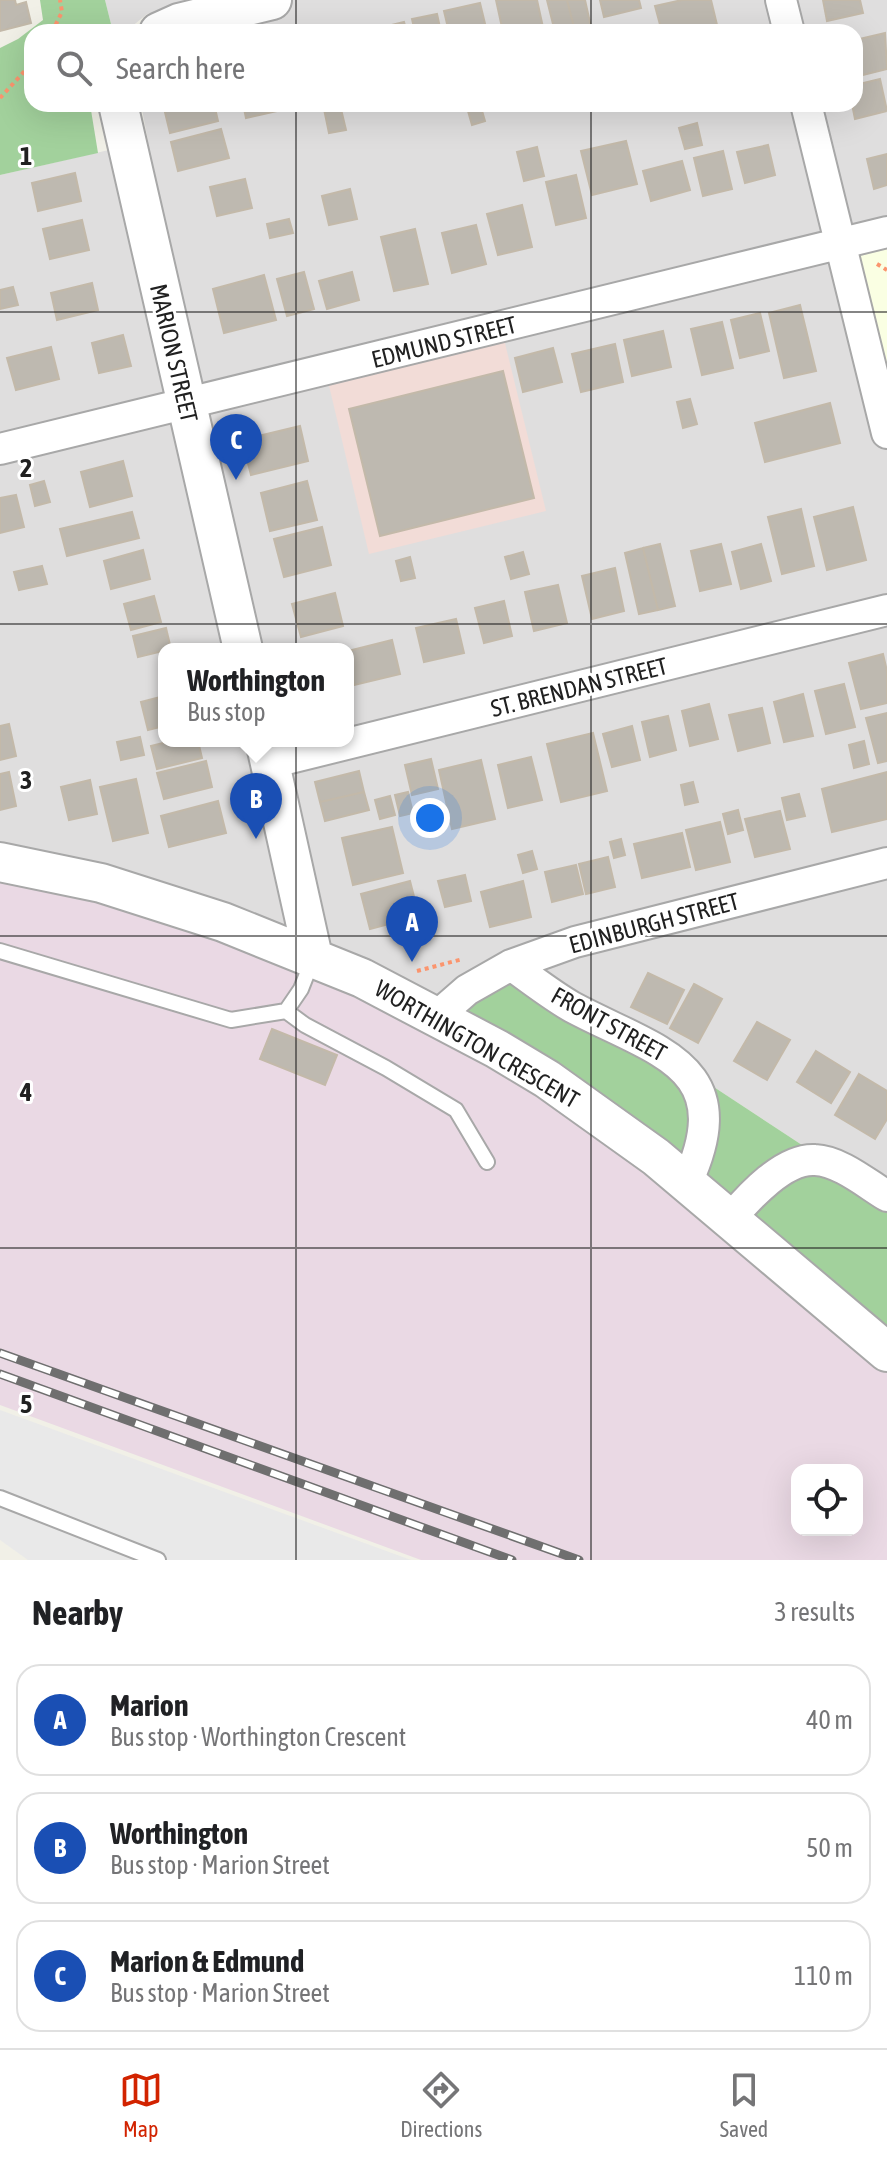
<!DOCTYPE html>
<html lang="en">
<head>
<meta charset="utf-8">
<style>
  :root { --surface:#fff; --page:#f6f6f6; --text:#202124; --muted:#757577; --line:#e0e0e0; --accent:#d22300 }
  body { margin:0; font-family:"Asap Condensed",sans-serif; background:var(--page); color:var(--text) }
  .controls { position:absolute; right:24px; bottom:24px; display:grid; overflow:hidden; border-radius:16px; box-shadow:0 8px 32px #0002 }
  .controls button { width:72px; height:72px; display:grid; place-items:center; padding:0; border:0; border-bottom:2px solid var(--line); background:var(--surface); color:var(--text); font:40px sans-serif }
  .you { position:absolute; left:430px; top:818px; width:28px; height:28px; margin:-20px; border:6px solid #fff; border-radius:50%; background:#1a73e8; box-shadow:0 0 0 12px #1a73e833 }
  .badge { display:grid; place-items:center; width:52px; height:52px; border-radius:50%; background:var(--accent); color:#fff; font-size:26px; font-weight:700 }
  .pin { position:absolute; translate:-50% -66px; filter:drop-shadow(0 2px 4px #0008) }
  .pin::after { content:''; position:absolute; top:42px; width:28px; height:24px; background:inherit; clip-path:polygon(0 0,100% 0,50% 100%) }
  .popup { position:absolute; left:158px; top:643px; width:196px; height:104px; box-sizing:border-box; display:grid; place-content:center; border-radius:16px; background:var(--surface); filter:drop-shadow(0 2px 6px #0005); font-size:26px; white-space:nowrap; color:var(--muted) }
  .popup b { font-size:30px; color:var(--text) }
  .popup::after { content:''; position:absolute; left:50%; top:100%; margin-left:-16px; border:16px solid transparent; border-top-color:var(--surface) }
  .list { margin:0; padding:0; list-style:none }
  h2 { display:flex; justify-content:space-between; align-items:center; height:104px; margin:0; padding:0 32px; font-size:34px }
  h2 small { font-size:26px; font-weight:400; color:var(--muted) }
  .list li { display:grid; grid-template-columns:52px 1fr auto; gap:24px; align-items:center; box-sizing:border-box; height:112px; margin:0 16px 16px; padding:0 16px; border:2px solid var(--line); border-radius:24px }
  .list b { display:block; font-size:30px; white-space:nowrap }
  .list p { margin:0; font-size:26px; white-space:nowrap; color:var(--muted) }
  .list em { font-size:26px; font-style:normal; color:var(--muted) }
  .icon { flex:none; width:44px; height:44px; fill:none; stroke:currentColor; stroke-width:2; stroke-linecap:round; stroke-linejoin:round }
  .map { position:relative; flex:none; width:887px; height:1560px; overflow:hidden }
  .search { position:absolute; background:var(--surface); box-shadow:0 8px 32px #0002; left:24px; right:24px; top:24px; height:88px; display:flex; align-items:center; gap:20px; box-sizing:border-box; padding:0 28px; border-radius:24px; color:var(--muted); font-size:30px }
  .sheet { height:488px; background:var(--surface) }
  nav { display:flex; justify-content:space-around; align-items:center; box-sizing:border-box; height:112px; border-top:2px solid var(--line); background:var(--surface); font-size:22px; color:var(--muted) }
  nav a { display:grid; justify-items:center; gap:4px }
  nav .on { color:var(--accent) }
  .map>svg:first-child { display:block }
</style>
</head>
<body>
<div class="map">
<svg width="887" height="1560" viewBox="0 0 887 1560">
  <rect width="100%" height="100%" fill="#f1f0e7"/>
  <path fill="#dfdede" fill-rule="evenodd" d="M105 0H198L147 14 125 32H113Z
    M281 0H887V1198L837 1168 688 1070 437 1020 0 863V175L148 141 141 104H855V32H262L255 6ZM164 649H348V741H164Z"/>
  <path fill="#f2dcd7" d="M502 331 546 511 369 554 326 373Z"/>
  <path fill="#ead9e4" fill-rule="evenodd" d="M0 863 102 885 498 1052 887 1355V1560H421L0 1405ZM797 1470H857V1530H797Z"/>
  <path fill="#faffe3" d="M887 235V426L843 246Z"/>
  <path fill="#a2d19c" d="M40 0H105L113 32H32V104H90L98 153 0 175V48L18 39 43 20Z
    M515 965 688 1070 837 1168 887 1198V1355L716 1208 437 1020Z"/>
  <path fill="#e9e9e9" d="M0 1410 411 1560H28L0 1540Z"/>
  <path fill="#beb9b0" stroke="#c3b9a9" stroke-width="2" d="M0 0H15L16 5 26 2 31 23 0 31Z
    M496 0H537L544 32H503Z
    M547 0H567L575 31 555 32Z
    M567 0H585L591 27 575 31Z
    M600 0H639L641 8 604 17Z
    M682 0H711L718 29 704 32H662L655 6Z
    M823 0H860L863 13 827 21Z
    M480 3 487 32H449L444 11Z
    M437 14 441 32H415L412 19Z
    M404 22 407 32H375V29Z
    M885 33 887 69 855 77V40Z
    M880 79 887 111 855 119 852 104H855V85Z
    M163 104H214L218 121 170 133Z
    M243 104H275L277 111 246 118Z
    M466 104H480L485 121 472 125Z
    M340 105 346 130 329 133 324 109Z
    M697 123 702 145 685 149 679 128Z
    M221 129 229 158 178 171 171 142Z
    M626 141 637 184 592 195 581 151Z
    M768 145 775 175 745 183 737 152Z
    M537 147 544 176 524 181 517 152Z
    M723 151 732 189 703 196 694 158Z
    M887 154V185L874 189 867 159Z
    M682 161 690 190 651 201 643 171Z
    M75 173 81 201 38 211 32 183Z
    M576 175 586 218 556 225 546 182Z
    M245 179 252 208 217 216 210 187Z
    M350 189 357 219 329 225 322 196Z
    M522 205 532 247 498 255 487 214Z
    M289 219 293 233 270 238 267 224Z
    M82 220 89 250 50 259 43 229Z
    M476 225 486 264 452 273 442 233Z
    M415 229 428 284 394 291 381 237Z
    M304 272 314 309 287 316 277 279Z
    M352 272 359 300 327 309 319 281Z
    M264 275 276 320 224 333 213 289Z
    M92 283 98 310 57 320 51 293Z
    M13 287 18 305 0 309V290Z
    M800 305 816 371 784 378 769 313Z
    M760 313 769 351 740 358 731 320Z
    M722 322 733 368 702 375 691 329Z
    M663 331 671 367 632 376 624 340Z
    M123 335 131 366 99 373 92 343Z
    M615 344 623 382 581 392 572 354Z
    M51 347 59 379 16 390 7 358Z
    M553 348 562 382 523 392 515 358Z
    M503 371 534 498 380 536 349 409Z
    M690 399 697 424 683 428 677 402Z
    M830 403 840 443 765 462 755 423Z
    M300 426 308 461 251 475 242 440Z
    M123 461 132 496 90 507 81 472Z
    M44 481 50 502 35 506 30 485Z
    M307 481 317 520 270 531 261 493Z
    M16 495 24 527 0 533V498Z
    M853 507 866 560 827 570 814 517Z
    M801 509 814 566 782 574 768 517Z
    M132 512 139 538 67 556 60 529Z
    M322 527 331 565 284 577 274 539Z
    M660 544 675 606 658 610 643 548Z
    M721 544 731 584 700 591 691 551Z
    M761 544 771 581 741 589 732 552Z
    M643 548 658 610 639 614 625 553Z
    M143 550 150 579 111 589 104 561Z
    M523 552 529 574 511 579 505 557Z
    M410 557 415 578 401 581 396 561Z
    M42 566 47 584 19 590 14 572Z
    M615 568 624 611 592 619 582 576Z
    M558 585 567 623 534 631 525 592Z
    M335 593 343 626 301 637 292 604Z
    M154 596 161 622 131 630 124 604Z
    M504 601 512 636 484 643 475 608Z
    M456 619 464 653 424 662 416 628Z
    M166 628 171 649 138 657 133 636Z
    M392 640 400 674 354 685 348 651Z
    M883 654 887 671V703L861 709 849 663Z
    M844 684 855 727 826 734 815 691Z
    M803 694 813 736 784 742 774 702Z
    M164 696V726L148 730 141 702Z
    M709 704 718 739 690 746 682 711Z
    M762 708 770 743 738 751 729 715Z
    M887 713V761L878 763 866 718Z
    M668 716 676 750 650 757 642 722Z
    M9 724 16 756 0 760V726Z
    M632 726 640 760 612 767 603 734Z
    M593 733 607 791 561 802 547 744Z
    M140 737 144 755 121 760 117 742Z
    M171 741H198L202 758 157 769 151 746Z
    M864 741 869 764 854 768 849 745Z
    M531 757 542 800 508 808 498 765Z
    M431 759 438 789 412 795 405 765Z
    M481 760 495 819 452 829 439 770Z
    M206 761 212 787 164 799 157 773Z
    M359 771 364 792 320 802 315 782Z
    M9 772 16 806 0 810V774Z
    M887 772V819L832 832 822 789Z
    M136 779 148 833 113 841 100 787Z
    M90 780 97 814 69 820 61 787Z
    M693 782 698 802 685 805 681 785Z
    M364 792 369 810 325 821 320 802Z
    M408 792 413 813 400 816 395 795Z
    M799 794 805 816 787 820 782 798Z
    M390 796 395 815 380 819 375 800Z
    M218 801 226 833 169 847 161 816Z
    M738 810 743 830 728 834 723 814Z
    M780 811 790 849 755 857 745 819Z
    M720 822 730 862 696 870 686 830Z
    M392 827 403 873 353 885 342 838Z
    M682 833 690 867 642 878 634 844Z
    M621 839 625 855 614 858 610 842Z
    M532 851 537 869 523 873 518 855Z
    M608 857 615 887 586 894 579 864Z
    M576 865 583 894 552 902 545 872Z
    M465 875 471 901 445 907 438 881Z
    M410 881 419 916 370 929 361 894Z
    M523 881 531 917 490 927 481 892Z
    M648 973 684 990 667 1024 631 1007Z
    M694 984 722 999 698 1043 670 1028Z
    M757 1022 790 1040 767 1080 734 1061Z
    M272 1029 337 1055 325 1085 260 1059Z
    M816 1051 850 1072 831 1103 797 1082Z
    M859 1074 887 1091V1119L875 1139 835 1115Z"/>
  <g fill="none" stroke-linecap="round" stroke-linejoin="round">
    <g stroke="#a8a8a8" stroke-width="18">
      <path id="service" d="M0 951 231 1020 286 1011 301 989 312 961
        M286 1011 305 1025 386 1068 456 1110 487 1162
        M0 1498 158 1560"/>
    </g>
    <g stroke="#a8a8a8" stroke-width="34">
      <path id="minor" d="M781 0 789 32
        M806 104 887 433
        M0 449 887 232
        M270 763 887 610
        M511 965C531 979 551 995 572 1007 656 1052 741 1065 687 1182
        M436 1017 467 990 511 965 575 942 887 863
        M731 1218C750 1196 784 1158 815 1160 840 1161 867 1184 887 1196"/>
    </g>
    <g stroke="#a8a8a8" stroke-width="42">
      <path id="tertiary" d="M159 32 179 23 272 0
        M118 104 243 649
        M265 741 313 957
        M0 862 101 883 223 922 362 978 497 1049 547 1079 656 1157 887 1352"/>
    </g>
    <path stroke="#fb956e" stroke-width="4" stroke-dasharray="4 4" stroke-linecap="butt" d="M52 32 62 12 60 0
      M0 98 32 63
      M877 264 887 270
      M417 971 463 959"/>
    <use href="#service" stroke="#fff" stroke-width="14"/>
    <use href="#minor" stroke="#fff" stroke-width="30"/>
    <use href="#tertiary" stroke="#fff" stroke-width="38"/>
    <g stroke="#6f6f6f" stroke-width="9">
      <path id="rail" d="M0 1353 579 1560
        M0 1374 512 1560"/>
    </g>
    <use href="#rail" stroke="#fff" stroke-width="6" stroke-dasharray="18" stroke-linecap="butt"/>
  </g>
  <path fill="none" stroke="#212121" stroke-width="2" stroke-opacity="0.55" d="M296 0V32M591 0V32M296 104V1560M591 104V1560M0 312H887M0 624H887M0 936H887M0 1248H887"/>
  <g text-anchor="middle" dominant-baseline="central" stroke-width="6" stroke-linejoin="round" paint-order="stroke">
    <g font-size="24" fill="#212121" stroke="#fff">
      <text transform="translate(444 342) rotate(-14)">EDMUND STREET</text>
      <text transform="translate(174 353) rotate(77)">MARION STREET</text>
      <text transform="translate(579 687) rotate(-14)">ST. BRENDAN STREET</text>
      <text transform="translate(654 923) rotate(-15)">EDINBURGH STREET</text>
      <text transform="translate(609 1024) rotate(29)">FRONT STREET</text>
      <text transform="translate(477 1044) rotate(30)">WORTHINGTON CRESCENT</text>
    </g>
  </g>
  <g font-size="26" text-anchor="middle" font-weight="bold" fill="#212121" stroke="#fff" stroke-width="6" stroke-linejoin="round" paint-order="stroke">
    <text x="26" y="165">1</text>
    <text x="26" y="477">2</text>
    <text x="26" y="789">3</text>
    <text x="26" y="1101">4</text>
    <text x="26" y="1413">5</text>
  </g>
</svg>
<div class="controls">
<button><svg class="icon" aria-label="locate" viewBox="0 0 24 24"><circle cx="12" cy="12" r="6"/><path d="M12 2v4M12 18v4M2 12h4M18 12h4"/></svg></button>
</div>
<div class="you"></div>
<div class="pin badge" style="left:412px;top:962px;background:#1a4fb4">A</div>
<div class="pin badge" style="left:256px;top:839px;background:#1a4fb4">B</div>
<div class="popup"><b>Worthington</b>Bus stop</div>
<div class="pin badge" style="left:236px;top:480px;background:#1a4fb4">C</div>
<div class="search"><svg class="icon" aria-label="search" viewBox="0 0 24 24"><circle cx="10" cy="10" r="6"/><path d="M15 15l6 6"/></svg>Search here</div>
</div>
<section class="sheet">
<h2>Nearby<small>3 results</small></h2>
<ul class="list">
<li><span class="badge" style="background:#1a4fb4">A</span><div><b>Marion</b><p>Bus stop · Worthington Crescent</p></div><em>40 m</em></li>
<li><span class="badge" style="background:#1a4fb4">B</span><div><b>Worthington</b><p>Bus stop · Marion Street</p></div><em>50 m</em></li>
<li><span class="badge" style="background:#1a4fb4">C</span><div><b>Marion &amp; Edmund</b><p>Bus stop · Marion Street</p></div><em>110 m</em></li>
</ul>
</section>
<nav>
<a class="on"><svg class="icon" aria-label="map" viewBox="0 0 24 24"><path d="M3 6l6-2 6 2 6-2v14l-6 2-6-2-6 2zM9 4v14M15 6v14"/></svg>Map</a>
<a><svg class="icon" aria-label="directions" viewBox="0 0 24 24"><path d="M12 3l9 9-9 9-9-9zM9 14v-3h6M13 9l2 2-2 2"/></svg>Directions</a>
<a><svg class="icon" aria-label="saved" viewBox="0 0 24 24"><path d="M7 4h10v16l-5-4-5 4z"/></svg>Saved</a>
</nav>
</body>
</html>
